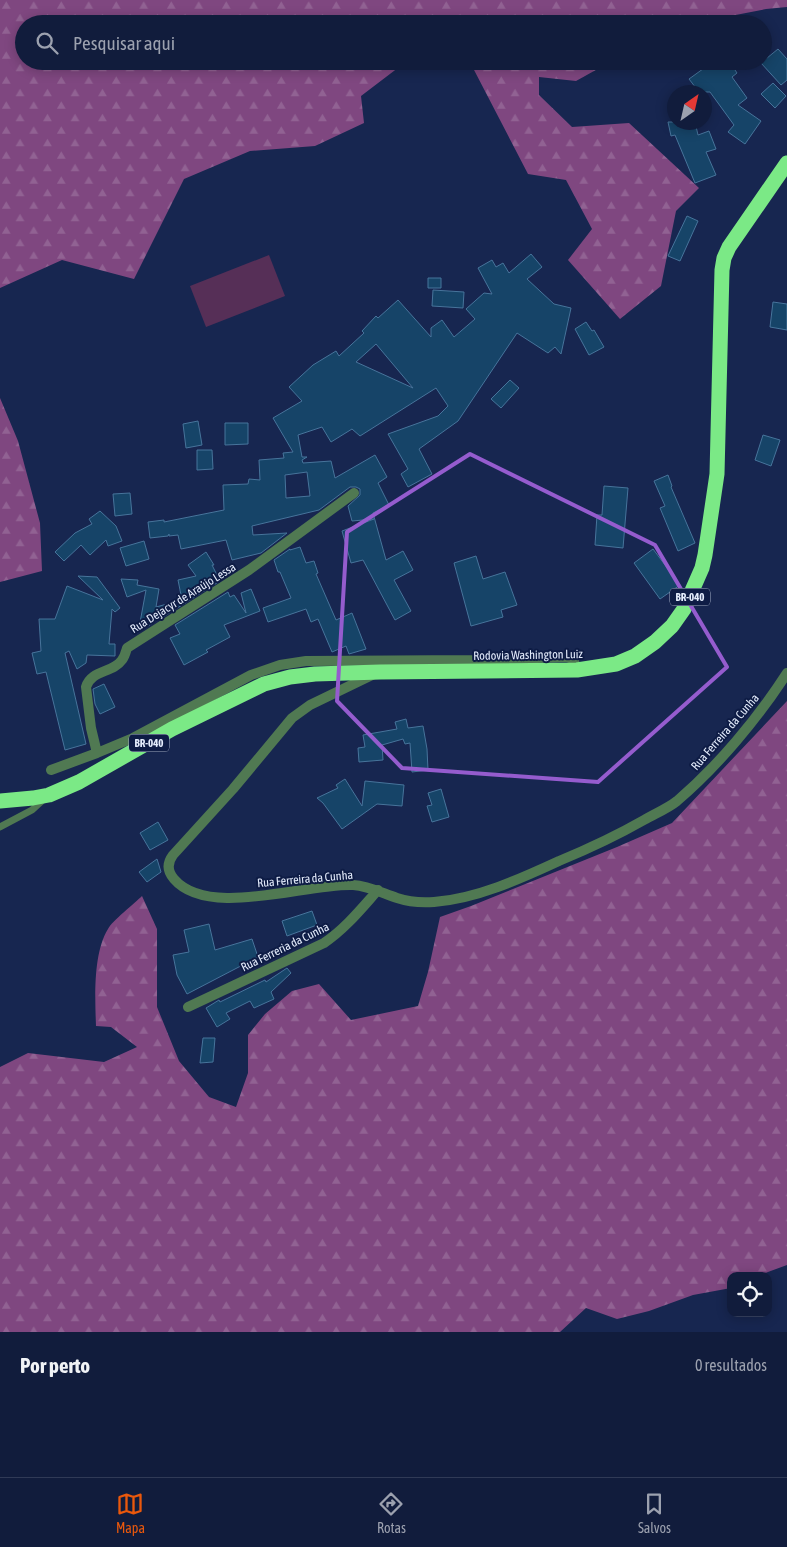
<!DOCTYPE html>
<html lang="pt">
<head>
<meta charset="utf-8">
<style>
  :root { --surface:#111c3c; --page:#1a2543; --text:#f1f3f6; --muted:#9ca1af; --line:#303a56; --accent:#ea580c }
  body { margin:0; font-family:"Asap Condensed",sans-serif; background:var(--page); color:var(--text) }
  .controls { position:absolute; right:15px; bottom:15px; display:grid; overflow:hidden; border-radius:10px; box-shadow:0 2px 12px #0003 }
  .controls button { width:45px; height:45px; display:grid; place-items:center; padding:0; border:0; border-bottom:1px solid var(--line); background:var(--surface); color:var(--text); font:25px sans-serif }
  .compass { position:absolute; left:667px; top:85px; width:45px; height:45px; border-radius:50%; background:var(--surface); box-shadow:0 2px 12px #0003; rotate:34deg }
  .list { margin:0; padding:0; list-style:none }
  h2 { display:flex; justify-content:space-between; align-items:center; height:65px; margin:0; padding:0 20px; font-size:21px }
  h2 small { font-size:16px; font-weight:400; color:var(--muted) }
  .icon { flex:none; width:28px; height:28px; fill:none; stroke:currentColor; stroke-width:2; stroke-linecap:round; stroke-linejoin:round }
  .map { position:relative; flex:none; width:787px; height:1332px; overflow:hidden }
  .search { position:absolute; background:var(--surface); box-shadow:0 2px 12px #0003; left:15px; right:15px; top:15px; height:55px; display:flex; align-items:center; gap:12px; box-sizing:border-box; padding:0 18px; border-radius:28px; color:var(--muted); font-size:19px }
  .sheet { height:145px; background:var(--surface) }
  nav { display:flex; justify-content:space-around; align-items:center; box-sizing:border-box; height:70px; border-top:1px solid var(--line); background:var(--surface); font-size:14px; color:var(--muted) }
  nav a { display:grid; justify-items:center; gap:2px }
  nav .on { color:var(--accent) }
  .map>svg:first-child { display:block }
</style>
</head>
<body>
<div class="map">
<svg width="787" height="1332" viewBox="0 0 787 1332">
  <defs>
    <pattern id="forest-firs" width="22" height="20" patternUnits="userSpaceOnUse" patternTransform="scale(1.25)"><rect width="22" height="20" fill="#7f4780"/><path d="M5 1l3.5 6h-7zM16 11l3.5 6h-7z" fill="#916293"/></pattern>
  </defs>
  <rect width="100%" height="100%" fill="#172650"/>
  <path fill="#562f57" d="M269 255 285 296 206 327 190 286Z"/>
  <path fill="url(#forest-firs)" d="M0 0H787V7L766 9 689 24H24V61H407L361 96 364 123 315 146 250 151 184 179 134 279 62 260 0 288Z
    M459 61H612L576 81 539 77V95L572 127 629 123 699 188 676 211 661 286 620 319 568 260 592 229 566 180 528 174 473 68Z
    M0 398 18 441 40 523 42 571 0 582Z
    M787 701V1265L757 1276H731V1288L693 1295 649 1311 617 1319 586 1308 560 1332H0V1067L28 1053 104 1062 137 1047 111 1027 96 1026C95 998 93 953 108 929 112 921 135 903 142 896L157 929V1007L179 1061 209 1097 236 1107 248 1073V1035L265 1014 292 991 319 984 351 1020 418 1006 428 972 440 917 471 906 617 847 672 823Z"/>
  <path fill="#164468" stroke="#47749b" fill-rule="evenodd" d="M778 49 787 59V80L781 85 761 63Z
    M714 61H729L737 73 732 77 747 98 738 105 761 121 745 144 728 132 734 125 710 92H699L689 79Z
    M773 83 786 96 775 108 761 94Z
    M668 122H695L698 135 709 131 716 149 706 152 716 175 695 183 675 135 671 136Z
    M687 216 698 221 680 261 668 256Z
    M531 254 542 267 527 279 554 304 571 308 561 354 555 347 548 353 517 333 458 421 419 449 432 474 408 487 401 474 408 469 388 434 438 416 448 406 436 388 360 436 352 429 331 442 322 427 298 435 302 457H307L302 460 303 463 331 461 335 478 375 455 387 477 378 483 389 505 373 513 386 560 403 551 413 570 394 580 411 611 395 620 363 560 351 563 342 531 374 519 352 521 348 506 360 495V489L356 487H350L319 510 252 526 253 535 287 533 261 553 232 560 226 540 181 549 178 535 169 536V534L168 536 150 538 148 522 164 520V522L224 510 223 485 248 484 249 479 260 480 259 460 284 458 283 453 293 452 273 418 302 401 289 387 313 365 336 351 339 356 364 333 362 331 376 316 378 318 398 300 431 337V328L442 320 454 337 475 319 466 309 484 293 492 294 478 268 492 260 496 267 503 263 509 273ZM376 344 413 388 356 362ZM307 472 310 496 286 498 285 475Z
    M428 278H441V288H428Z
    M433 290 464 292 463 308 432 306Z
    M773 302 787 304V330L770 327Z
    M586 322 592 331 594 330 604 347 589 355 575 329Z
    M510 380 519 388 501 408 491 399Z
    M198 421 202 445 186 448 183 424Z
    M225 423H248V444L225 445Z
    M763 435 780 440 771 466 755 460Z
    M197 450H212L213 469 197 470Z
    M668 475 672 486 671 487 695 543 678 551 660 508 665 506 654 481Z
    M604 486 628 488 623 548 595 545 597 515H602Z
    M130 493 132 514 115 516 113 494Z
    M100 511 116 526 122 541 108 546 106 540 90 555 81 545 64 561 55 552 75 533 92 524 89 519Z
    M144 541 149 559 126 566 120 548Z
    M300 547 306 563 314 561 318 573 316 574 336 620 352 613 366 649 349 654 346 646 332 652 318 619 311 622 306 609 268 622 263 608 291 598 280 572H278L274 560 290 549V550Z
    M653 549 680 585 660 599 634 563Z
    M206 552 214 565H212L220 581 160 619 153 621V623L148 626 139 628 146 590 127 597 121 579 138 580 137 585 159 589 156 607 182 600 178 580 196 576 188 565Z
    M476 556 483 579 505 572 517 605 501 610 503 617 471 626 454 563Z
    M78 576 97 577 120 608 115 612 112 609 109 644H115V656L87 655 86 663 77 669 69 651 65 653 86 744 65 750 46 672 37 674 32 653 41 651 39 619H55L67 586 103 600Z
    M251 589 260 611 224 625 230 637 206 650 208 652 184 665 170 638 180 634 175 625 228 592 230 597 234 595 246 613 241 593Z
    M104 684 115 707 100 714 95 704 93 689Z
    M406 719 408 728 423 726 427 749 428 770 412 772 410 743 405 744 403 739 382 745 383 760 359 762 358 748 365 747 363 735 397 729 395 722Z
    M345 779 362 806 365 781 404 785 402 806 377 804 342 829 323 803 317 798 338 788 336 785Z
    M441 789 449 817 432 822 427 806 432 805 428 793Z
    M158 822 168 840 150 850 140 833Z
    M157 859 161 872 147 882 139 872Z
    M312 911 317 925 287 936 282 921Z
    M209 924 215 950 252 939 258 957 187 994 177 975 173 955 189 952 184 930Z
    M287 968 291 973 271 992 274 999 254 1008 250 1001 226 1013 230 1019 217 1027 206 1008 219 1000 220 1002 265 980 266 982Z
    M203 1038H215L213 1062 200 1063Z"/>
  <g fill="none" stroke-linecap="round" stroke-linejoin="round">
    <path stroke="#507952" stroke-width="7" d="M0 827 32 810 44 799"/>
    <path stroke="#507952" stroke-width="10" d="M372 675 310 705 292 718 233 789 173 855C167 863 167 871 174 879 208 919 306 883 353 885 369 886 382 893 397 898 409 902 421 903 434 902 476 899 520 879 559 861 588 849 616 836 644 820 654 814 667 809 677 801 718 766 758 718 787 673
      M97 753 91 728 86 687C91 670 113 673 122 660 125 656 126 651 127 648L249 570 354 493
      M51 770 97 753 133 738 251 675 280 665 306 661 474 660 566 657 573 659 577 670
      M188 1007 324 943C345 929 361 909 378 890"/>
    <path stroke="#7be986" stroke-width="15" d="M0 801 33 798 49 795 79 782 172 729 264 684 290 677 315 674 380 672 577 670 616 664 635 656 655 642 672 626 684 609 702 568 705 555 717 474 722 270 724 258 729 247 787 163"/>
  </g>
  <path fill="none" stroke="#955cce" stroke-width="4" stroke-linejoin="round" d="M470 454 655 545 727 667 598 782 402 768 337 701 347 532Z"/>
  <g text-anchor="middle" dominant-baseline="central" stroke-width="4" stroke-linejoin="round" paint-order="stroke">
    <g fill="#0e1c45" stroke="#a4aec5" stroke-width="1">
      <rect x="670" y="588.5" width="40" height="17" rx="4"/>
      <rect x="129" y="734.5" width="40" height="17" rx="4"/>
    </g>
    <g font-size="11" font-weight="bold" fill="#e4ecfc">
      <text x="690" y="597">BR-040</text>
      <text x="149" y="743">BR-040</text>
    </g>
    <g font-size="12" fill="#e4ecfc" stroke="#0e1c45">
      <text transform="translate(183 598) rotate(-32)">Rua Dejacyr de Araújo Lessa</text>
      <text transform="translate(528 655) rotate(-1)">Rodovia Washington Luiz</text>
      <text transform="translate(725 732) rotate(-49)">Rua Ferreira da Cunha</text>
      <text transform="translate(305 879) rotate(-5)">Rua Ferreira da Cunha</text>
      <text transform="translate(285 947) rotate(-26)">Rua Ferreria da Cunha</text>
    </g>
  </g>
</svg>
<div class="controls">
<button><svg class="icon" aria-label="locate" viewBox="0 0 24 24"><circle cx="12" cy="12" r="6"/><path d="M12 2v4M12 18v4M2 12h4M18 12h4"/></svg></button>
</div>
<svg class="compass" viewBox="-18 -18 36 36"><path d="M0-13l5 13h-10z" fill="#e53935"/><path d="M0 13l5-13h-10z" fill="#9ca1af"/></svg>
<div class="search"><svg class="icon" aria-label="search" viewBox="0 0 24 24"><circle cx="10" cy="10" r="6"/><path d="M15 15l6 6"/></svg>Pesquisar aqui</div>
</div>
<section class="sheet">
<h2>Por perto<small>0 resultados</small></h2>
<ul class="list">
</ul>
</section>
<nav>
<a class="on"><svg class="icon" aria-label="map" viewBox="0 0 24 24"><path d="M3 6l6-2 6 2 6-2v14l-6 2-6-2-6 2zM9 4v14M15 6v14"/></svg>Mapa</a>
<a><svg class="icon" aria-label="directions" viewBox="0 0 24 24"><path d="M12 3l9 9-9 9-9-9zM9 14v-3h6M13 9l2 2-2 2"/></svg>Rotas</a>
<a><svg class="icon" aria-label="saved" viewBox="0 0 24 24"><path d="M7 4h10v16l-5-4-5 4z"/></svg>Salvos</a>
</nav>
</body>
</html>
